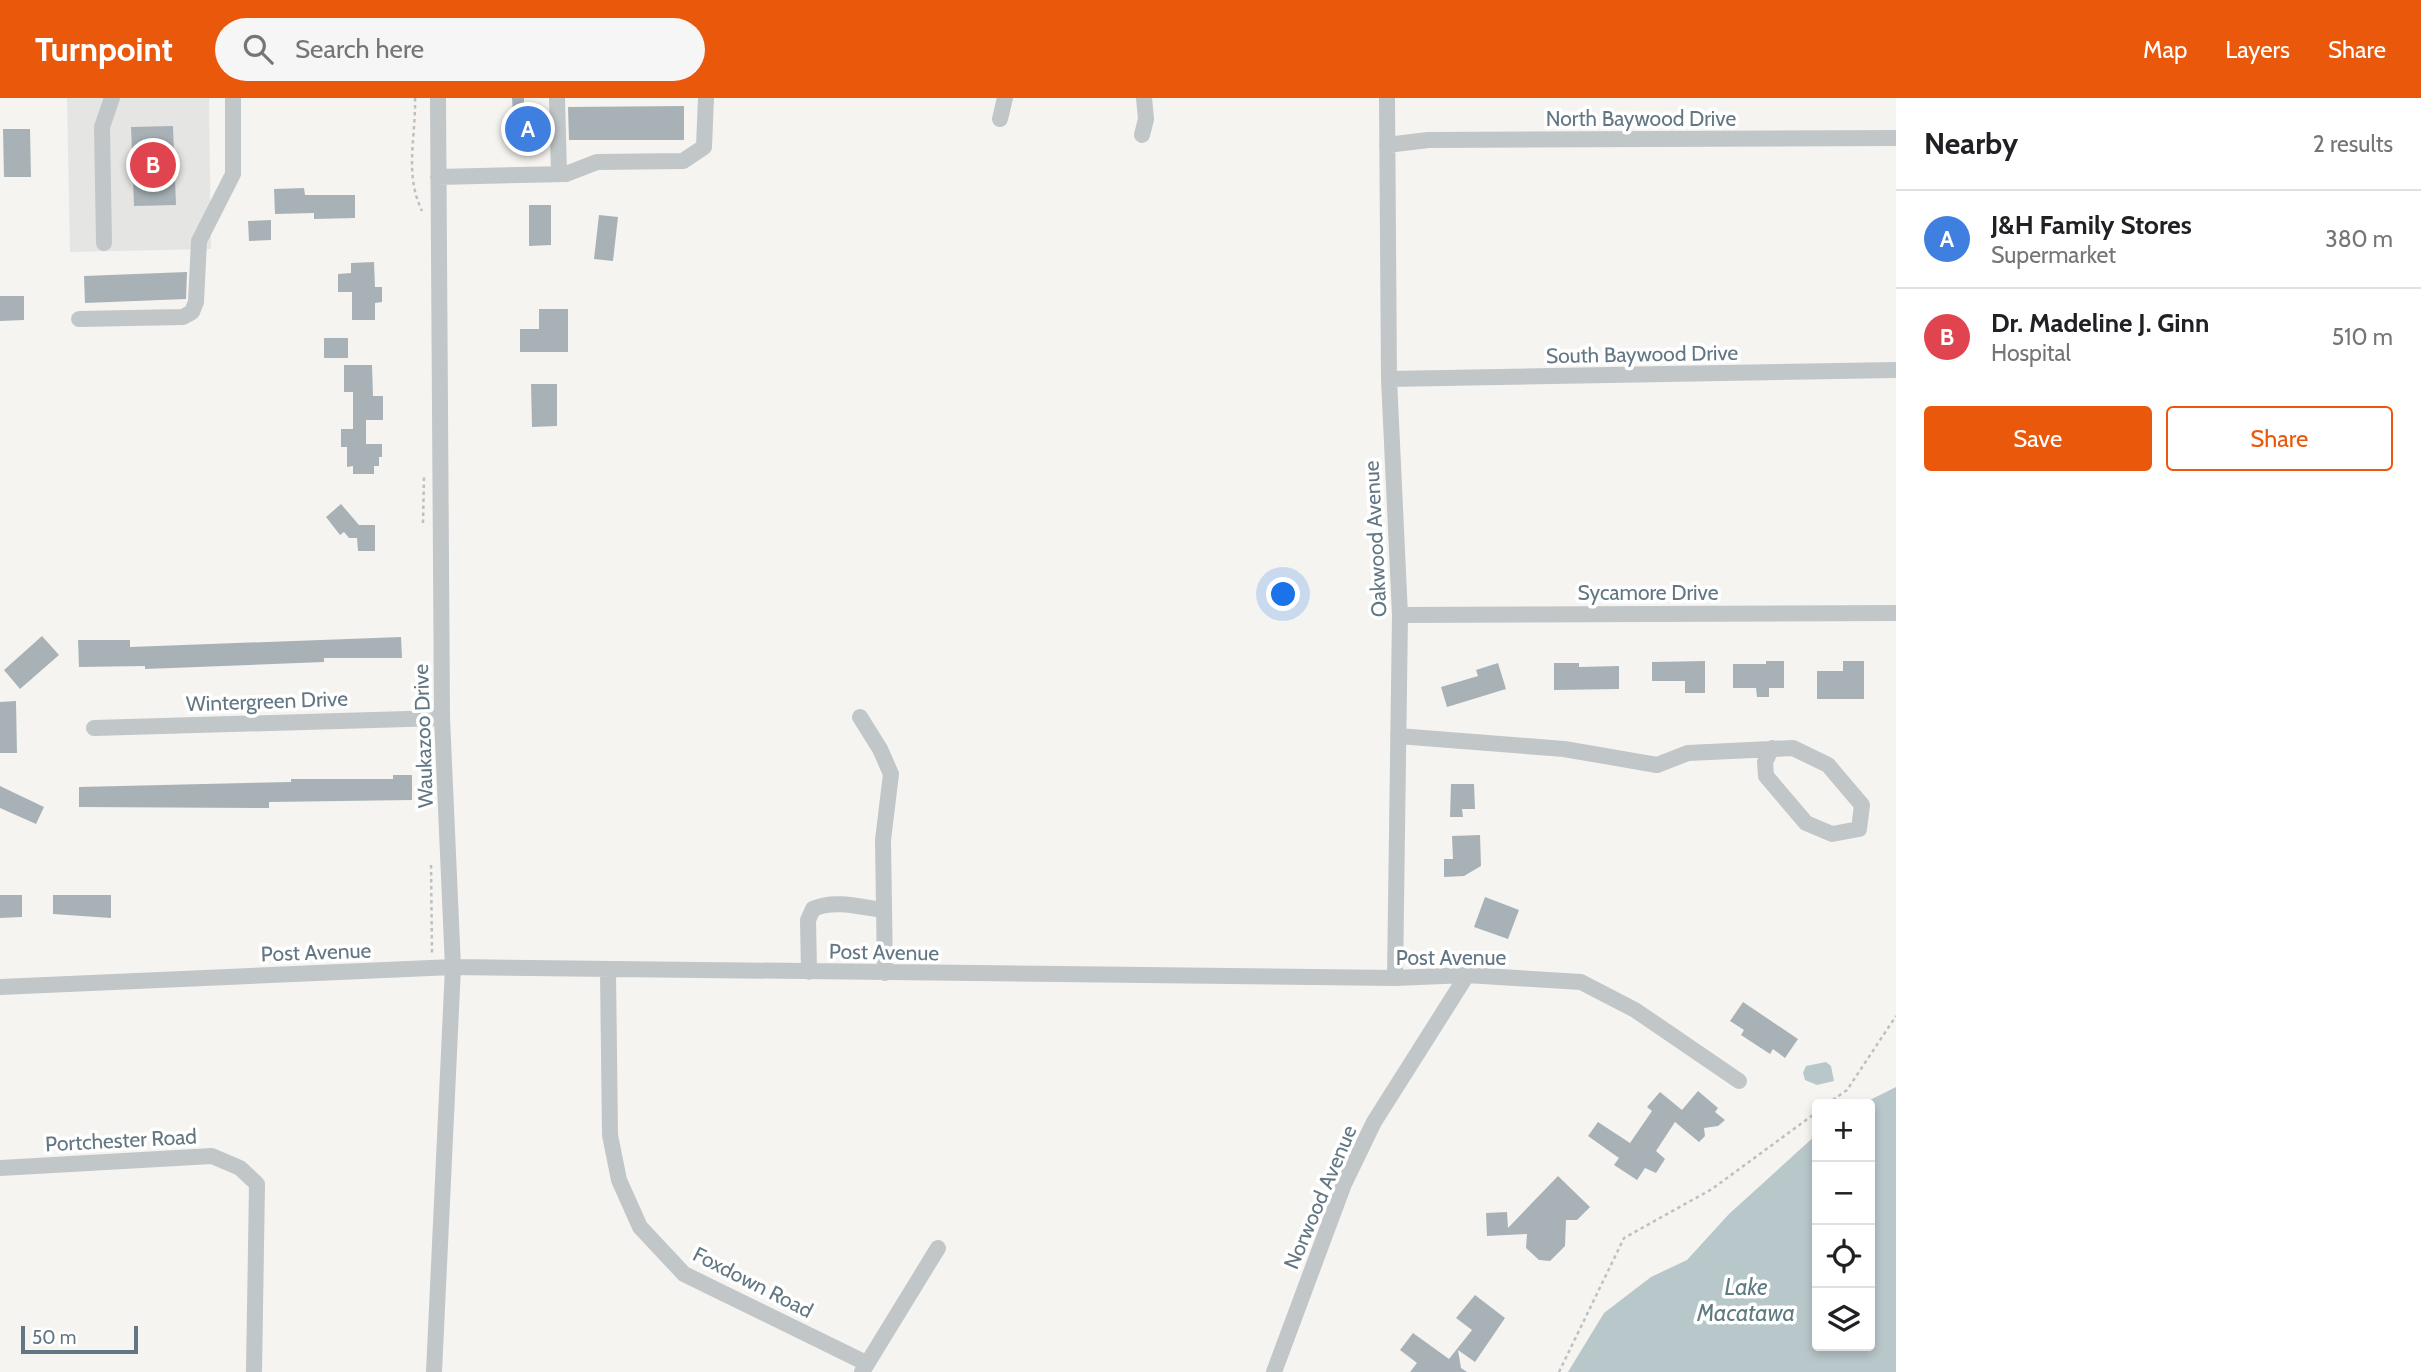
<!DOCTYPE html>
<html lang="en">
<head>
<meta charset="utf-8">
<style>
  :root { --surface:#fff; --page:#f6f6f6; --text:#202124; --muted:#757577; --line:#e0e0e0; --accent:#ea580c }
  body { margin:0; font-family:Cabin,sans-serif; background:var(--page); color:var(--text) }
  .controls { position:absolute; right:21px; bottom:21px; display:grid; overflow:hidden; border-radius:7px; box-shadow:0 4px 10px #0003 }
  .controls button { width:63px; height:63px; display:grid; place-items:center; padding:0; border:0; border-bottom:2px solid var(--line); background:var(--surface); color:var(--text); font:35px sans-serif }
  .scale { position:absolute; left:21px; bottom:18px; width:117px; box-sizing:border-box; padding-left:7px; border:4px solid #627783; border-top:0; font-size:19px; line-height:24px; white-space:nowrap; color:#627783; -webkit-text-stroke:5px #fff; paint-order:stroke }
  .you { position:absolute; left:1284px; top:497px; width:24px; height:24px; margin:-18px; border:5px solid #fff; border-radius:50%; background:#1a73e8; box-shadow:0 0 0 10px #1a73e833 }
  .badge { display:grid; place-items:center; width:46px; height:46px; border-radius:50%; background:var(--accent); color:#fff; font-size:23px; font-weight:700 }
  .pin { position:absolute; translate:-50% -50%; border:4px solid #fff; box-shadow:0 2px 7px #0006 }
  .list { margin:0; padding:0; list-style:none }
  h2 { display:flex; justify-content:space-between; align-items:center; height:91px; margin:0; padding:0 28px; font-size:30px }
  h2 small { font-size:23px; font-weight:400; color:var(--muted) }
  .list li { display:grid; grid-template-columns:46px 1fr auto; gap:21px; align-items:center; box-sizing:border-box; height:98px; padding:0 28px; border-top:2px solid var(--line) }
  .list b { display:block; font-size:26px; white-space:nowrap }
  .list p { margin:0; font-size:23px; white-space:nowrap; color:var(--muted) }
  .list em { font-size:23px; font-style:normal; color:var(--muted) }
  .actions { display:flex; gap:14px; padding:21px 28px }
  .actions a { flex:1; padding:16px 0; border:2px solid var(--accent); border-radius:7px; text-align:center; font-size:24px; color:var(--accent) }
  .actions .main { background:var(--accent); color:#fff }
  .icon { flex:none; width:38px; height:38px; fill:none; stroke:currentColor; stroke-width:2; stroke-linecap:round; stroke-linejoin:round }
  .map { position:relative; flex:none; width:1896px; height:1274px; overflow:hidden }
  header { display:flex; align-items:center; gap:42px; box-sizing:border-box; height:98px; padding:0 35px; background:var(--accent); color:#fff }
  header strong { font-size:33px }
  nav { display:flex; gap:38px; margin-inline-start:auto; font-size:24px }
  .search { width:490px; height:63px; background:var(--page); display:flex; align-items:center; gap:18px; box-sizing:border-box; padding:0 24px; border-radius:38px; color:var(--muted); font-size:26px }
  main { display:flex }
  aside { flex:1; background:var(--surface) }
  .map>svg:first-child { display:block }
</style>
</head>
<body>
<header>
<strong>Turnpoint</strong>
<div class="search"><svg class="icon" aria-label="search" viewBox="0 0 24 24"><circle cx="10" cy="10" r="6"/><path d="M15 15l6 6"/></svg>Search here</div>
<nav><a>Map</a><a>Layers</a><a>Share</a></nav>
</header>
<main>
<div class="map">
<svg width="1896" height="1274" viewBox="0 0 1896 1274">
  <rect width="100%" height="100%" fill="#f5f4f0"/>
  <path fill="#e5e6e4" d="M67 0H209L211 151 70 154Z"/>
  <path fill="#b8c7ca" d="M1826 964 1831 968 1834 983 1817 987 1805 982 1803 975 1806 968Z
    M1896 989V1274H1568L1604 1215 1651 1179 1687 1162 1729 1116 1817 1036V1248H1870V1006H1862Z"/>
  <path fill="#a8b2b6" d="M512 0H524V14H547L548 48 509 49 508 15H513Z
    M684 8V42H569L568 9Z
    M173 28 176 107 134 108 131 29Z
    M3 31H30L31 79H4Z
    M304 90 305 97H355V120L314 121V115L275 116 274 91Z
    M529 107H551V147L529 148Z
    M599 117 618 119 613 163 594 161Z
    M271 122V142L249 143 248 123Z
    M374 164 375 189H382V204L375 205V222H352V194H338V176L351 175V165Z
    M187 174 186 201 85 205 84 178Z
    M0 198H24V222L0 223Z
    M539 211H568V254H520V231H539Z
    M324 240H348V260H324Z
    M344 267H372L373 298H383V322H366V346H382V359H379V368H374V376H353V368L347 369V349H341V331H353V294H344Z
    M531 286H557V328L532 329Z
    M341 406 359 427H375V453H358L357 440H349L344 434 340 437 326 419Z
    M42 538 59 557 20 591 4 572Z
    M401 539 402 560H324V564L145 571V568L79 569 78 542H130V549Z
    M1705 563V595H1685V583H1652V564Z
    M1766 563H1784V590H1769V599H1757L1756 590H1733V566H1766Z
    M1843 563H1864V601H1817V573H1843Z
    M1498 565 1506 591 1447 609 1441 589 1478 578 1476 572Z
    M1554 565H1579V569L1619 568V591L1554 592Z
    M16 603 17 655H0V604Z
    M393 677H412V702L269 704V710L79 709V689L291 684V681H393Z
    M1451 686H1474L1475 711H1462L1463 719H1450Z
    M0 688 44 709 36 726 0 710Z
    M1480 737 1481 768 1464 778 1444 779V761H1453L1452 738Z
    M0 797H22V819L0 820Z
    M53 797H111V820L53 816Z
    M1485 799 1519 812 1508 841 1474 829Z
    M1743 904 1798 941 1785 960 1773 951 1770 956 1741 937 1744 932 1730 923Z
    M1698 993 1718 1010 1715 1014 1725 1022 1718 1028 1704 1030 1705 1038 1699 1044 1675 1024 1656 1053 1665 1061 1656 1075 1645 1070 1637 1082 1614 1067 1619 1060 1588 1038 1598 1024 1630 1045 1652 1013 1647 1009 1660 994 1682 1012Z
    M1558 1078 1590 1109 1577 1122H1566L1565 1148 1550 1163 1539 1162 1526 1150 1527 1136 1487 1138 1486 1115 1507 1114 1508 1130Z
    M1475 1197 1505 1220 1475 1264 1458 1252 1461 1270 1467 1274H1410L1417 1265 1400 1252 1413 1235 1449 1261 1472 1232 1456 1220Z"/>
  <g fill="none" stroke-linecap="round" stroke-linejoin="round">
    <path stroke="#bdbfc1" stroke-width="2.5" stroke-dasharray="3.5 3.5" stroke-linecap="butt" d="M415 0C416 40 404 75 422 113
      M423 425 424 379
      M431 767 432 855
      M1827 1006 1847 992 1896 918
      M1559 1274 1624 1140 1712 1091 1817 1014"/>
    <path stroke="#c1c6c8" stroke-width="16" d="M557 0 559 76
      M1387 0 1389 281 1400 517 1395 880
      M1000 21 1005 0
      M1142 37 1146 21 1144 0
      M1387 47 1428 42 1896 40
      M438 79 566 76 597 64 683 63 704 49 706 0
      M104 145 102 29 112 0
      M79 221 183 219 192 214 196 204 199 143 233 76V0
      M1389 281 1896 272
      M1400 517 1896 515
      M860 619 880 651 891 676 883 742 885 875
      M94 630 442 620
      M1398 638 1564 651 1657 667 1688 655 1793 650 1828 667 1862 707 1859 731 1832 736 1806 725 1766 678 1765 664 1772 650
      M608 873 610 1037 619 1082 640 1129 684 1176 866 1265
      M809 874 808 822 813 811C833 801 861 809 883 812
      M0 889 453 869 1395 880 1467 877 1581 884 1635 912 1739 983
      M0 1070 212 1058 240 1070 257 1086 254 1274
      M434 1274 453 869 442 620 438 0
      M862 1274 938 1150
      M1274 1274 1344 1086 1374 1024 1467 877"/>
  </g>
  <g text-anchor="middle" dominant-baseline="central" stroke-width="7" stroke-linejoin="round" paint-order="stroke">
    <g font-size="21" fill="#627783" stroke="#fff">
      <text x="1641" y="20">North Baywood Drive</text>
      <text transform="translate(1642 256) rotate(-1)">South Baywood Drive</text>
      <text transform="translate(1375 441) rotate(-93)">Oakwood Avenue</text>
      <text x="1648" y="494">Sycamore Drive</text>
      <text transform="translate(267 603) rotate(-2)">Wintergreen Drive</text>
      <text transform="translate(423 638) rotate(-92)">Waukazoo Drive</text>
      <text transform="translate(316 854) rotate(-2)">Post Avenue</text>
      <text transform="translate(884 854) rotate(1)">Post Avenue</text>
      <text x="1451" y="859">Post Avenue</text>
      <text transform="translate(121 1042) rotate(-3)">Portchester Road</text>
      <text transform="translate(1320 1099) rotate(-67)">Norwood Avenue</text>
      <text transform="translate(753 1184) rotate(27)">Foxdown Road</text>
    </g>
    <g font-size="23" font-style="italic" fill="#5d7b80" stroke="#fff">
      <text x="1746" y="1189">Lake<tspan x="1746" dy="26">Macatawa</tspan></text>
    </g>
  </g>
</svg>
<div class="controls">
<button>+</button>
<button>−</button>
<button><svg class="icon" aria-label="locate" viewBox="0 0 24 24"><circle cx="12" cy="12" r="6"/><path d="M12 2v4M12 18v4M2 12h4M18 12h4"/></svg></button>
<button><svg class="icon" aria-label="layers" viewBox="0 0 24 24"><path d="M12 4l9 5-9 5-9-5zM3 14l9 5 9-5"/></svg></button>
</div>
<div class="scale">50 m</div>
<div class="you"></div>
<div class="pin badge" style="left:528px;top:31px;background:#3f7fe0">A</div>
<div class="pin badge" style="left:153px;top:67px;background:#e0444e">B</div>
</div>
<aside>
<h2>Nearby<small>2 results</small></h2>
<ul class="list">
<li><span class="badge" style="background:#3f7fe0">A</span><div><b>J&amp;H Family Stores</b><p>Supermarket</p></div><em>380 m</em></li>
<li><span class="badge" style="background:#e0444e">B</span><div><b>Dr. Madeline J. Ginn</b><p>Hospital</p></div><em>510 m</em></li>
</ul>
<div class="actions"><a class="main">Save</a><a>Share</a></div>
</aside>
</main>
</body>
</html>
